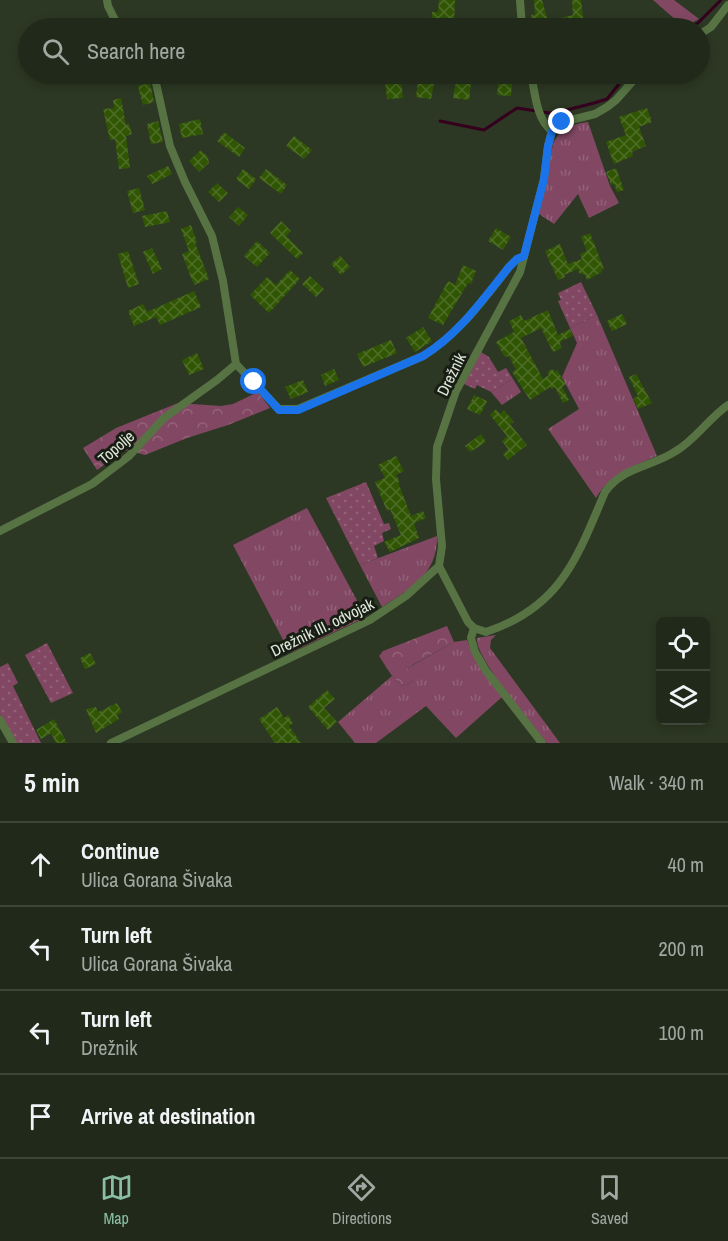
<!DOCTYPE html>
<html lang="en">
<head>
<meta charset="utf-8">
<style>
  :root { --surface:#212a1a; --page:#2d3627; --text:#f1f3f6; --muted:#a2a7a2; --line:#3e4639; --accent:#8abfa5 }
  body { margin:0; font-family:"Archivo Narrow",sans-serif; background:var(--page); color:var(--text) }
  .controls { position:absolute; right:18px; bottom:18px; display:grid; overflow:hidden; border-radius:9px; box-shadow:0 3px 9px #0003 }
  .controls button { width:54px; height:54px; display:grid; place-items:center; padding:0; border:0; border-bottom:2px solid var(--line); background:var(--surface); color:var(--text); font:30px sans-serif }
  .stop { position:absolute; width:18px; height:18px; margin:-14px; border:4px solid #1a73e8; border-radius:50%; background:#fff }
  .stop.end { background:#1a73e8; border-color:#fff; box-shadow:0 2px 6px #0008 }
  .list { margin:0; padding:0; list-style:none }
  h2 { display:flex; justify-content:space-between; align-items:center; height:78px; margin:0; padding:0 24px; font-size:26px }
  h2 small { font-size:20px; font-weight:400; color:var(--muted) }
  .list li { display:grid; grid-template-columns:39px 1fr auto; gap:18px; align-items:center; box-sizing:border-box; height:84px; padding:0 24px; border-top:2px solid var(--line) }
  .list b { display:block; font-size:22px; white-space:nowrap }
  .list p { margin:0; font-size:20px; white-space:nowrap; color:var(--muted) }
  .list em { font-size:20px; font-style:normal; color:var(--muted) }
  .icon { flex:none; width:33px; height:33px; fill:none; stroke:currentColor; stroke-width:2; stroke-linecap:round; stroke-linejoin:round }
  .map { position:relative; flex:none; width:728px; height:743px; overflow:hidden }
  .search { position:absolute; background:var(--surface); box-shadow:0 3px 9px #0003; left:18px; right:18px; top:18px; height:66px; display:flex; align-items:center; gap:15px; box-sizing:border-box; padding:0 21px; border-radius:33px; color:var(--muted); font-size:22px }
  .sheet { height:414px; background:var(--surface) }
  nav { display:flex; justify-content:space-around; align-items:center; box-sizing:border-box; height:84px; border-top:2px solid var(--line); background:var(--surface); font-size:16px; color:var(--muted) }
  nav a { display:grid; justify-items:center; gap:3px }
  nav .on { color:var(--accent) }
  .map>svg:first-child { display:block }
</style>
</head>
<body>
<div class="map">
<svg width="728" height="743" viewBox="0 0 728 743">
  <defs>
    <pattern id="grass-tufts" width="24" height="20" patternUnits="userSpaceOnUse" patternTransform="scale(1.5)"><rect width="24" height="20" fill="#824863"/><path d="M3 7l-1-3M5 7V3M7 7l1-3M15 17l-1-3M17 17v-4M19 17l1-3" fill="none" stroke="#936279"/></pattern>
    <pattern id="forest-crowns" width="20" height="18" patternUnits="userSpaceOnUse" patternTransform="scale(1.5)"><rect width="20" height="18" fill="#824863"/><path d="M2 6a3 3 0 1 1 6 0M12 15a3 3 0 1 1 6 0" fill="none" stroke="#936279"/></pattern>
    <pattern id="garden-dots" width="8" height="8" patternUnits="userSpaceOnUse" patternTransform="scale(1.5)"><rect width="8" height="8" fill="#824863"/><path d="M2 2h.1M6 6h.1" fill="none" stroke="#936279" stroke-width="1.8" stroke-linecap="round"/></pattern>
    <pattern id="building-cross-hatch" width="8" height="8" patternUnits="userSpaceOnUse" patternTransform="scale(1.5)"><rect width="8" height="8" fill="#305604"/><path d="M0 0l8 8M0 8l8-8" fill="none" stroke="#4e6e28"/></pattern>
  </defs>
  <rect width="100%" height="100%" fill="#2c3823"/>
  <path fill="url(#grass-tufts)" d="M653 0H674L699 19 684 27Z
    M588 122 610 186 619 203 589 218 578 194 554 224 539 214 553 144C562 126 570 125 588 122Z
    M597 315 657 456C633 466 610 474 596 498L548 429 579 409 562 377 577 343 570 328Z
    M513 379 521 392 502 405 491 392Z
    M307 508 366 617 290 653 233 545Z
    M437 536C438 574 411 588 382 607L360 565Z
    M496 635 491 640 490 648 560 743H547C533 725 474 657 477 638Z
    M467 640 473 656 502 697 456 738 426 706 376 743H355L338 722 392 676 402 686 412 682 406 669 454 642Z"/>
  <path fill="url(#forest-crowns)" d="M258 392 270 408 228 425 187 438 145 455 127 450 121 453 97 470 83 448 116 428 178 403 221 406 233 404Z
    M447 626 454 642 407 668 412 682 402 686 392 676 379 656 383 651Z"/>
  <path fill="url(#garden-dots)" d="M581 282 597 315 570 328 558 301 561 300 558 293Z
    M481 352 489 357 498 372 506 368 513 379 491 392 477 385 475 389 464 384Z
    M366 482 384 524 389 523 391 529 382 533 384 541 374 546 378 558 360 565 326 498Z
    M47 643 73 693 51 703 25 655Z
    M8 663 18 683 13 686 41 743H17L0 715V667Z"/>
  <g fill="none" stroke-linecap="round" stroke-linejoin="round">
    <path stroke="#34001e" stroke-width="3" d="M687 28 698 23 721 0
      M440 121 484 130 517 108 549 113 563 111 594 103 607 99 627 74"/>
  </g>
  <path fill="url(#building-cross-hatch)" d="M439 0H455L454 28H431L432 12H438Z
    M534 0H542L548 21 573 15 572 0H581L584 26 574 27V24L557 28H531L530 26 533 25 531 15 535 14Z
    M499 79 512 80 511 96 497 95Z
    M401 80 403 98 387 99 385 81Z
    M418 81 434 83 431 99 416 97Z
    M456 81 471 83 469 100 453 98Z
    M150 83 154 102 143 105 138 86Z
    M121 98 126 125 129 124 132 134 126 136 130 168 119 169 115 139 110 140 103 109 114 108 113 100Z
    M647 108 652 122 639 127 646 146 632 152 633 156 614 164 606 142 626 135 619 117Z
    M200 119 203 134 182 138 179 124Z
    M158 121 163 142 151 144 147 124Z
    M224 132 245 148 239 157 217 141Z
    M294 136 312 150 304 159 286 146Z
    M201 150 208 157 209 163 199 172 189 161Z
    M168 166 172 174 152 184 147 176Z
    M616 168 624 190 617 192 614 184 611 185 606 172Z
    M243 169 256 179 249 189 236 179Z
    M266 169 287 185 281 194 259 178Z
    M217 183 228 193 219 202 208 192Z
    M139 188 145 210 133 213 127 191Z
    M238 207 248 215 239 226 229 217Z
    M167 211 170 222 145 227 142 216Z
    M281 221 291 231 286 236 303 253 297 259 270 233Z
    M191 225 197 242 195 243 209 279 194 285 182 254 189 251 181 229Z
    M496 228 511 237 503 250 488 241Z
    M590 233 604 269 601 270 602 272 587 280 585 275 579 273 578 269 564 275 565 277 558 280 545 251 560 244 568 264 582 259 580 254 587 251 581 237Z
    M257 241 270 253 257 267 244 256Z
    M152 248 162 269 153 274 143 252Z
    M128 251 139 284 128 288 118 254Z
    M340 256 350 267 341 275 331 264Z
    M463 265 476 271 471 284 468 283 443 325 428 318 448 281 455 285Z
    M290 270 300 279 269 313 250 295 267 277 276 285Z
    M310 276 324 289 316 297 302 284Z
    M194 291 201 307 160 325 156 317 134 326 128 311 143 304 147 312Z
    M548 310 558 335 570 329 573 336 561 341 560 344 562 348 553 352 541 328 521 338 543 379 549 375 547 372 553 369 554 372 557 370 566 384 562 387 569 400 563 403 555 387 552 389 550 387 530 400 512 372 516 370 509 356 505 357 496 342 514 332 509 321 521 315 524 321Z
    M622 314 627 324 612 331 607 321Z
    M423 327 432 341 415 352 406 338Z
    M391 340 397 353 363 367 357 354Z
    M197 353 204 369 189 375 182 360Z
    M334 369 339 380 325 386 321 375Z
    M636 374 652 403 638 409 633 399 638 396 629 377Z
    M303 380 308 392 291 399 285 387Z
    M474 395 487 401 480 415 467 409Z
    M496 409 500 414 504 410 514 422 510 424 527 445 508 460 503 454 508 449 502 441 507 436 490 415Z
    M481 434 486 442 470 452 465 446Z
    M396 456 404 471 396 475 400 482H398L411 516 423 511 426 518 414 523 419 538 390 552 384 542 401 535 390 509 387 511 375 482 385 478 378 465Z
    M90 653 96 664 85 669 80 658Z
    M327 690 335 699 324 708 337 722 328 730 308 707Z
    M117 703 122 712 117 715 119 719 96 733 86 709 96 707 98 712Z
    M277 707 284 718 288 715 293 723 289 726 301 743H275L259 719Z
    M54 719 67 743H56L51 733 41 739 36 730Z"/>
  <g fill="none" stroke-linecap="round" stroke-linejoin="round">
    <path stroke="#577343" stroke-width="8" d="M107 0 108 6 119 28
      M520 0 522 28
      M700 34 711 27 728 5
      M154 74 170 146 185 182 212 236 223 281 236 364 279 409H298L423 356C459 334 483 300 509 267L517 259 524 257
      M531 74C535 92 536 119 552 131
      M0 531 92 484 129 456 164 418 217 380 236 364
      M439 566 468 622 474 628 486 632C561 607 577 558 605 492 622 467 652 467 676 451 696 439 709 418 728 405
      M474 628 471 638 475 652 486 671 542 743
      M0 720 13 743
      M111 743 370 620 406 596 439 566 442 546 436 479 437 447 456 391 520 272 544 179 548 146 552 131 563 122 595 114 607 107 616 100 639 74"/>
  </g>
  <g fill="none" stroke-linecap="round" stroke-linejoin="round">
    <path stroke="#1a73e8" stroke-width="8" d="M254 382 279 410H298L423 356C459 334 483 299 509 267L517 259 524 256 544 179 548 146 552 131 562 122"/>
  </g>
  <g text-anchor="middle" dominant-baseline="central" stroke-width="6" stroke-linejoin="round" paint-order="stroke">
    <g font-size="16" fill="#e0e8db" stroke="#181e14">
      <text transform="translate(451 374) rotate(-64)">Drežnik</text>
      <text transform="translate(116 447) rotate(-41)">Topolje</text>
      <text transform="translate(322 627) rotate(-26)">Drežnik III. odvojak</text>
    </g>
  </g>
</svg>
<div class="controls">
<button><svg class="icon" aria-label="locate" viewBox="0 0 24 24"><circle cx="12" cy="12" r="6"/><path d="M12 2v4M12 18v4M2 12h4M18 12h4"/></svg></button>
<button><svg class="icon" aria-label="layers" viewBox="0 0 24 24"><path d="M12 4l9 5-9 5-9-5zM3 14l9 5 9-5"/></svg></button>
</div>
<div class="stop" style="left:254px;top:382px"></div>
<div class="stop end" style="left:562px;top:122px"></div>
<div class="search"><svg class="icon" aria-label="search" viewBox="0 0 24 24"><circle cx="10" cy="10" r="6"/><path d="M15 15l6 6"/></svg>Search here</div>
</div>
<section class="sheet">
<h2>5 min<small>Walk · 340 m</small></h2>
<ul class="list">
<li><svg class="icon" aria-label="ahead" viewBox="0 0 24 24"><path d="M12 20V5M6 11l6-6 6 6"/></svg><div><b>Continue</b><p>Ulica Gorana Šivaka</p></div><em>40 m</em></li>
<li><svg class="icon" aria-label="left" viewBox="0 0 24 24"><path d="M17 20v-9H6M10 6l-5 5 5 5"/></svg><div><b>Turn left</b><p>Ulica Gorana Šivaka</p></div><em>200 m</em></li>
<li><svg class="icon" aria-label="left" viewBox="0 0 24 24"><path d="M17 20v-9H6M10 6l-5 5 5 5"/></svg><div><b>Turn left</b><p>Drežnik</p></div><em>100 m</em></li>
<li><svg class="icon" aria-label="arrive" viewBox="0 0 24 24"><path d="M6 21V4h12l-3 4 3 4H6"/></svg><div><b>Arrive at destination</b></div></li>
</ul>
</section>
<nav>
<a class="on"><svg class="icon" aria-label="map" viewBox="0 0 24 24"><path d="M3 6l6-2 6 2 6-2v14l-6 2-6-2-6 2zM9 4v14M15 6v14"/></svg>Map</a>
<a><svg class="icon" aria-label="directions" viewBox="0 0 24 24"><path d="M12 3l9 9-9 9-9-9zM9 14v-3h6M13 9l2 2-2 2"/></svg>Directions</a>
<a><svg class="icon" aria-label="saved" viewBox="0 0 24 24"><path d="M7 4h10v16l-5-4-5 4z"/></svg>Saved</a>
</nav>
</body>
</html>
